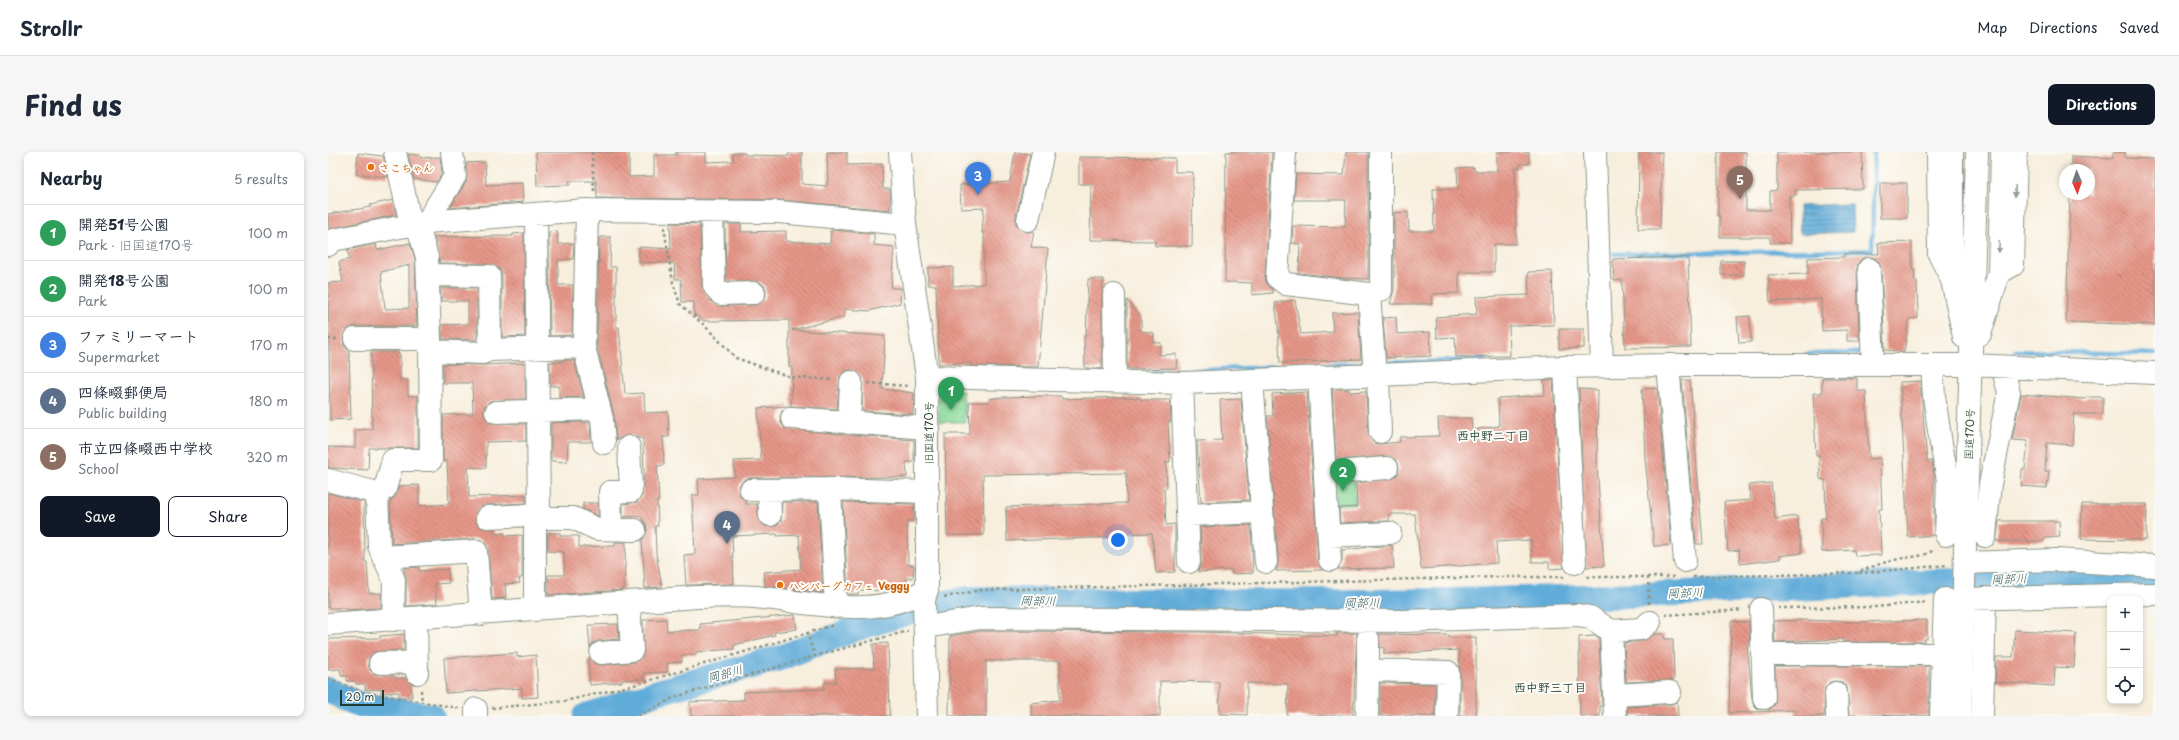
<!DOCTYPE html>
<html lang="en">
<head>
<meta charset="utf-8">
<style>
  :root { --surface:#fff; --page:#f6f6f7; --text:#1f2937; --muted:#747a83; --line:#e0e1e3; --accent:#111827 }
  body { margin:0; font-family:"Playpen Sans","Klee One",sans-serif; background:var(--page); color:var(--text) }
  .controls { position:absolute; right:12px; bottom:12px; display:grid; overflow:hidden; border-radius:8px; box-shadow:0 2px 6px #0003 }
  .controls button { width:36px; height:36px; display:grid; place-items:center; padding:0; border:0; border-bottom:1px solid var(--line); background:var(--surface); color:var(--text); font:20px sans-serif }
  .compass { position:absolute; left:1731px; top:12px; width:36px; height:36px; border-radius:50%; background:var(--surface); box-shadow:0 2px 6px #0003; rotate:178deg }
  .scale { position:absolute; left:12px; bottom:10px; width:44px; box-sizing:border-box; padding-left:4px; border:2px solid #1f3d34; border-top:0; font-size:11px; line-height:14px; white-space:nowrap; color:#1f3d34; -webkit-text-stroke:3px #fdfcf7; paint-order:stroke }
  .you { position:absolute; left:790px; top:388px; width:14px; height:14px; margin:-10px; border:3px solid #fff; border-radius:50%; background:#1a73e8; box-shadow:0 0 0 6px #1a73e833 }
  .badge { display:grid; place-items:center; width:26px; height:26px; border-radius:50%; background:var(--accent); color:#fff; font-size:13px; font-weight:700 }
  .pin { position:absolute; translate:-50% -33px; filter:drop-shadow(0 1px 2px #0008) }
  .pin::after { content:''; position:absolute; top:21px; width:14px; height:12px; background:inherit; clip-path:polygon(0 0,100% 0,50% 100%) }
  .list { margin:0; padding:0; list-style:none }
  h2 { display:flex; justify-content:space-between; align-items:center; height:52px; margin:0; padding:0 16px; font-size:17px }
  h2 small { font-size:13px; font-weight:400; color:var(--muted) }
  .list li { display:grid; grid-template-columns:26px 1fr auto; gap:12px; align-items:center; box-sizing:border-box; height:56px; padding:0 16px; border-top:1px solid var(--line) }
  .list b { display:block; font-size:15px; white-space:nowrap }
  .list p { margin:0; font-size:13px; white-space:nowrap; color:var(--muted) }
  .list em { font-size:13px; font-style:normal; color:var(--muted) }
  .actions { display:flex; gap:8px; padding:12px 16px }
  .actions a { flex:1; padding:9px 0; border:1px solid var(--accent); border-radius:8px; text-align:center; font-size:14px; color:var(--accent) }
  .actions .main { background:var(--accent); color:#fff }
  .icon { flex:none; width:22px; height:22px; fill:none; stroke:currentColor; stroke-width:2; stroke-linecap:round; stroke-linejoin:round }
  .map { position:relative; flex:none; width:1827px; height:564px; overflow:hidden; border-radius:8px }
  header { display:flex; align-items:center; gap:24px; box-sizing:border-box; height:56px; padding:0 20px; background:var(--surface); border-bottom:1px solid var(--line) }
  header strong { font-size:19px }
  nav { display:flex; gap:22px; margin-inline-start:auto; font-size:14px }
  .intro { display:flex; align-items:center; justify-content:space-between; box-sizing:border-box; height:96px; padding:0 24px }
  h1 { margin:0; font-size:28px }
  .button { padding:10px 18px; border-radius:8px; background:var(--accent); color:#fff; font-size:14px; font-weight:700 }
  main { display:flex; gap:24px; padding:0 24px }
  aside { flex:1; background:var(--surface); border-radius:8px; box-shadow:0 2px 6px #0003 }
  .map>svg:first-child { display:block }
</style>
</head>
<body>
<header>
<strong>Strollr</strong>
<nav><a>Map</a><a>Directions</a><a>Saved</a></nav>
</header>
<div class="intro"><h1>Find us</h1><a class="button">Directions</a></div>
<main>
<aside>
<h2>Nearby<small>5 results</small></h2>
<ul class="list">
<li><span class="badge" style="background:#2e9e5b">1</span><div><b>開発51号公園</b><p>Park · 旧国道170号</p></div><em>100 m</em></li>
<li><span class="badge" style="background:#2e9e5b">2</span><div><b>開発18号公園</b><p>Park</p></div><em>100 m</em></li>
<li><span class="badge" style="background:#3f7fe0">3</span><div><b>ファミリーマート</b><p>Supermarket</p></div><em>170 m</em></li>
<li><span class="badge" style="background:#5c6f8a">4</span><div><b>四條畷郵便局</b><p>Public building</p></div><em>180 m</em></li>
<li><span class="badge" style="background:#8d6e63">5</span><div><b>市立四條畷西中学校</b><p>School</p></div><em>320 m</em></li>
</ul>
<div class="actions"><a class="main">Save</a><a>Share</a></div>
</aside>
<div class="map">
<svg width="1827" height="564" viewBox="0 0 1827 564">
  <defs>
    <pattern id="park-crowns" width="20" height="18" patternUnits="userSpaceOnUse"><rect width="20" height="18" fill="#87d99a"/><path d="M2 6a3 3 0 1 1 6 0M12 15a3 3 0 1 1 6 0" fill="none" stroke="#74bb85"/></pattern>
    <pattern id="water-rules" width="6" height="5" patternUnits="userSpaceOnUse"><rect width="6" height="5" fill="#61acd9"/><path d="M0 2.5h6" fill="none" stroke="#4f8db1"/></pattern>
    <pattern id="building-back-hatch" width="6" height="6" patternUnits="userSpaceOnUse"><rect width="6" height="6" fill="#e69789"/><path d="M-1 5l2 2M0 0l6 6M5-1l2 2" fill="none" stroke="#ba7c71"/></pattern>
  </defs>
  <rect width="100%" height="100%" fill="#fdfcf7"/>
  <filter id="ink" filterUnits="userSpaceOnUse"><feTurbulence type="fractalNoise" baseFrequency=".025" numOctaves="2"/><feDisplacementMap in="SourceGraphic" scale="8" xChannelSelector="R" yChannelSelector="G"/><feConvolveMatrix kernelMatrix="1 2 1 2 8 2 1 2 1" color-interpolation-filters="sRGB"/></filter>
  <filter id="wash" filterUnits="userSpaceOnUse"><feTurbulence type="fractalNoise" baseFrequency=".012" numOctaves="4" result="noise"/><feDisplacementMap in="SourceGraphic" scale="16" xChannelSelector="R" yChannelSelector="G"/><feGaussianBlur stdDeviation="0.9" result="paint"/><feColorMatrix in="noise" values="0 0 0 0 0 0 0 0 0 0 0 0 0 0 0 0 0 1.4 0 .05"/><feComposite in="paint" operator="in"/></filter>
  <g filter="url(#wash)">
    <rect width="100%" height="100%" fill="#f7eedc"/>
    <path fill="url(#park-crowns)" stroke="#538b67" d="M635 239 637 270H611L610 246 615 240Z
      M1026 326 1027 352 1005 353 1004 327Z"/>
    <path fill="url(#water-rules)" stroke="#407486" d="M1524 52 1525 80 1472 82 1471 54Z"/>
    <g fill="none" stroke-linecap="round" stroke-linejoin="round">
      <path stroke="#61acd9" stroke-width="4.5" d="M1286 102 1544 98 1546 0
        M1688 199 1827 202
        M1478 202 1530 201
        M1052 211 1157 208
        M826 220 1041 211"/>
      <path stroke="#61acd9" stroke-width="26" d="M0 538 29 552 104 564
        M258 564 333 539 452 506 532 475 600 454 639 447C824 449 1009 453 1194 447 1405 441 1616 426 1827 424"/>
    </g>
    <g id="blocks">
      <path fill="url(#building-back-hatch)" fill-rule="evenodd" d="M208 0H301V25L326 24V3H348V0H378V10L405 9V1H417V3L461 4V0H474V32L499 34V29H500L499 0H519V13L554 12 555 37H562V58L451 48 269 46 268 29H241L242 33 209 34Z
        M687 0 702 2 688 65V72L697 80 706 79 703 95 720 97 710 215 643 214V211L611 212 608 133H600V116L625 115V134L656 132V81H654L656 56 633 57 632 33 682 30Z
        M898 0H944L937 124 938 130 945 138V141L924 143V131L897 130Z
        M1018 0H1040V127L1015 126 971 121 972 92 964 91 965 74 1017 75 1018 48H966L968 22 1016 23Z
        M1169 0H1201V12H1192V16H1187L1188 92H1166V120H1131V141L1104 142V152H1062L1066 138V61L1080 60 1081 79H1106L1105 37H1130L1129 16 1146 15V19H1169Z
        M1311 0H1334L1332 77H1310Z
        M1390 0H1418V58H1442V39L1449 38V0H1534L1535 37 1467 38V44H1461L1462 91H1442V85H1392V64H1390Z
        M1785 0H1797V6L1827 7V173L1738 170 1742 42H1761V18H1743V4L1785 6Z
        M30 1 55 4 60 25 28 22Z
        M80 2 92 3V6L112 5 114 21 109 30 86 27Z
        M751 5 847 6V20H865L864 94H827V89L762 88 763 32H751Z
        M157 10 158 33 194 31 195 50 122 56 138 30V11Z
        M1552 31H1579V66H1552Z
        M65 48 68 63 1 77 0 62 43 55 42 53Z
        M342 71 372 72 374 135 384 150 393 154 427 153 437 147 438 141 437 135 432 130 398 129 397 72H413V80L458 79V89L502 92 503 78 546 82V93L566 95 563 136H573L572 151 541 159 516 157V165L464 178 557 184 554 237 586 241 585 262 534 259V225L530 220 524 218 518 219 512 224 509 257 463 254 464 215H461V168L376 169 366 162V150H354L353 127H347L346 111 311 110V95L343 97Z
        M229 79 230 92 246 91 245 107 230 108V133H245L244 183 222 184 221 80Z
        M196 81 197 184 174 185V124L172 117 161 112 112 111 106 85 185 84V82Z
        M271 85H283L282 115H288V175H291L297 242 316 241 317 261 340 260 341 285H335L336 313 329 314 331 349H329L330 374H327L328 401 334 435 317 436 314 388 319 379 318 372 312 364 295 365V352L309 350 314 344 316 322 315 287 301 283 288 288 286 264 269 194Z
        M1584 90V118H1586L1587 130 1589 129 1590 166 1581 167 1576 200 1557 198 1553 116 1551 110 1546 106H1535L1530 111 1529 117 1531 189H1519V178L1494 179 1493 147 1442 150 1440 123 1480 122V106L1516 105V102H1551L1550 91Z
        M82 91 87 107 89 174H27L21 176 16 180 15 187 16 194 21 198 23 267 2 268 0 131 15 130 11 110 22 107 19 98 48 92 49 98ZM81 113V156L57 157 53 120Z
        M1360 105 1363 195 1297 196 1294 128 1286 129 1285 107Z
        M1393 109H1416V123H1393Z
        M1224 119 1226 173 1181 174 1182 204 1128 205 1127 185 1109 186 1108 165 1149 162 1148 145 1201 143 1200 120Z
        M760 127H776L774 143V217L757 216 756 184H758Z
        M113 136H149V188L114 187V173L140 172V149H113Z
        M799 148 813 165V179L826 181 825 190 833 191 831 203 848 202 849 216 799 217Z
        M967 148 973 182 1005 180 1004 161 1030 160 1033 207 952 211 950 173 947 151Z
        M1422 164 1423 190 1411 191 1409 165Z
        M1068 165 1069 182 1102 180 1103 204 1058 206 1055 166Z
        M1231 177H1256V196L1231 197Z
        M43 200H70V202H72V228H80V244H90V296H41L40 318 0 316V295L27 296V278L44 277Z
        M234 208H246L256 245 231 246V234H222V210H234Z
        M197 211V247L162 249 157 254 156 260 157 266 162 271 198 272V289L158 290V316L140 315 141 345 198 343V351L158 353 152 355 148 360V371L154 376 166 377V382L177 381V384L194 383V426H191L192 431 177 432 178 446 164 447 160 398 158 392 153 388 147 387 64 392 62 349 67 345 71 334 91 333V354L121 352 119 309H115V263L145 262 144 231H115V212L155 213Z
        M1494 226H1529V239H1538L1541 307 1552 306 1554 357H1551L1553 403 1527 404 1526 398 1494 400 1493 366H1498L1497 328 1492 327 1491 304H1488L1485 241H1494Z
        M1216 228H1225L1236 416 1221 417V410H1204L1203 388 1168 390 1169 411 1093 417 1087 362H1061V369L1012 371 1011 356 1029 355 1028 331 1066 326 1070 322 1071 315 1069 309 1058 304 1008 308 1004 237H1021L1022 240 1038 239 1040 281 1046 291 1053 292 1072 290V285L1111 284 1110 266H1143L1144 278 1171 274 1170 246 1217 243Z
        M1354 228H1362L1375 392H1368Z
        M1592 229 1599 309H1604L1606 323V383L1580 385 1572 230Z
        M1329 236 1343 393 1326 394 1317 306 1314 237Z
        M1251 237 1270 238 1269 313 1276 414 1258 415Z
        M979 240 990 409 995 418 948 419 950 409 939 264H945L944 242Z
        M1693 242 1758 247V245H1775V262H1746L1744 293 1719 291 1717 319H1721L1719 336 1693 334 1694 317H1697L1700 289 1684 288Z
        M713 244H733L734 247 795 245 813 246V248H842L843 270H840L842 310H838L839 336H836L838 373 847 372V420L828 421 824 381 792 382V385L679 389 678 355 799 351 798 321 655 323 656 383H619L617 282H642L641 250H661V247L675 245Z
        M913 247 921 348 873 350 869 289 894 288 892 248Z
        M462 254 454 259 452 265 453 271 457 277 586 288V310H578L579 325 423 326 417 327 412 332 411 338 412 344 418 349V352H429L431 369 437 374H448L453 369 454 350H490L495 441 437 434 436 420 473 417 471 383 449 384V382L404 384 406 432 358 433 356 403 367 402 364 343H371L370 327 407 325 406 309 433 308 430 256Z
        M262 270 263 290H240L239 310 223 309V271Z
        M1443 331 1447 367 1469 364 1474 401 1451 404 1452 407 1412 412 1411 398 1400 399 1396 350 1423 348 1421 333Z
        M0 341 36 350 37 410H39L41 441H53V456L18 458V456H0Z
        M515 350 586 352V369H579L580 413H586L585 426H579V433L561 439 530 438V442H520Z
        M255 351H270V364L255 357Z
        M1754 352H1819L1818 388 1753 387Z
        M1671 369H1731L1732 385 1717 386 1716 389H1668Z
        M923 373 925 421 904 422V418L870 420 873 410 872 375Z
        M220 381H232V384H251V395L287 394V390H298L296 438 220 443V423H236V400L220 399Z
        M1064 393 1066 416 1010 417 1014 408V398Z
        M91 415V419L120 417 121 431 107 432 109 452 78 454V428L76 416Z
        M467 463 469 477 446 480 447 483 406 493V497L368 500V503H354V510L339 511V520L316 521V527L294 528V530L262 533 260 508 262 506 267 512 274 513 306 510 315 504V468L338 467 339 479 373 478 372 472Z
        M1477 468 1529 470 1599 468V487H1596V490H1515V487L1447 490 1446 469Z
        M1403 469 1421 470 1422 492H1419L1424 546 1426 553 1430 557H1442L1447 552V514H1601V564L1521 563 1519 535 1514 530 1508 529 1502 530 1497 536 1496 564H1468L1467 558 1401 561Z
        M290 472 291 487 271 489 265 491 262 496 260 473Z
        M1687 478 1748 481 1746 516 1727 515 1726 534 1667 530 1668 505H1685Z
        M653 479 873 480 1009 484V481H1029L1025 564H959L960 532 919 531V563L892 562 891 530 832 529V564H703V551L732 548V509H658V564H621L622 484Z
        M76 482V498L46 500 41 505 40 512 42 518 46 522 65 523 68 526H78L83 532 84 545H71V540L53 541V537L37 538V532H28L27 529H19V524H13L12 517 0 518V487L52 486V484Z
        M1051 482 1121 483V486L1148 485V564H1132V520L1131 498 1056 502V495L1052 496Z
        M1327 482H1336L1337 487H1345L1346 528 1298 530 1296 491 1314 489Z
        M1268 484 1271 486 1274 554H1272V564H1252L1251 485Z
        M560 491 562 564H363L362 550 416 548V540L496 537V531L508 530 507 517 546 516 545 492Z
        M189 501V505L208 503 210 545 194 546V536L118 541 116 506Z
        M1052 531 1107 532V564H1052Z
        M1349 550 1350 564H1300L1299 555 1343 552Z"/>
    </g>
  </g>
  <g filter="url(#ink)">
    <use href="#blocks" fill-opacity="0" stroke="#8b9688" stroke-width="1"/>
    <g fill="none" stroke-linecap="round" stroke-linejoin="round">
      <g stroke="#8b9688" stroke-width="24">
        <path id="minor" d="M67 0 83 73
          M957 0 949 125 958 132 1041 142 1053 138V0
          M1267 0 1274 214
          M1610 0 1611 102 1624 128
          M259 58 256 195 274 267 276 291
          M384 60 386 134 393 142 426 141
          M208 62 211 366
          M700 68 715 0
          M104 70V61L127 24 124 0
          M0 93 5 88 98 70 259 58 451 60 577 72
          M1541 117 1545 213
          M1671 121 1685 113 1688 0
          M101 123 161 124 162 198 256 195
          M1041 142 1047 223
          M786 143 787 230
          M27 187H102L99 105 89 72
          M102 199 155 201 162 198
          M1340 213 1357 409
          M1604 214 1606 244 1613 292 1620 328 1618 383
          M1237 215 1247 411
          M1050 223 1052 280
          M599 225 857 231 1237 215 1340 213H1642L1827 221
          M991 225 1002 408
          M924 228 938 410
          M854 231 861 410
          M168 260 270 257
          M464 266 600 276
          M521 271 523 230
          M997 321 1059 316
          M0 328 49 341 51 394 66 428 65 468
          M502 337 508 455
          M423 338 502 337 600 340
          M441 338 442 363
          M49 341 57 337 65 308H103L102 187
          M859 363 934 360
          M159 365 202 363 207 366
          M283 377 282 340 303 339 301 295
          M1001 384 1062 381
          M1657 384 1662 332 1681 240 1674 215
          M55 405 148 399 153 462
          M1637 411 1728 408 1827 414
          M1637 447 1827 442
          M1433 457 1436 546
          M207 458V366H245L269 377 307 378
          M88 467 89 521
          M0 472 369 445C388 445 408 443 427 445 483 450 548 469 599 437
          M598 475 652 466 1075 469 1250 463 1262 465 1283 479
          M1040 487V518
          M273 501 304 498 301 450
          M1434 502H1615
          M52 511 88 510
          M1508 541 1509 564
          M1286 543 1342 540
          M148 557V564
          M1039 564 1040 518 1120 520 1119 564
          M1287 564 1283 479 1313 477 1322 470
          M1613 564 1617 447
          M1654 564 1657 446"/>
      </g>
      <g stroke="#8b9688" stroke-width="24">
        <path id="highway" d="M572 0 577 72 599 225V437L596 448 599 564
          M1624 0V128L1636 185
          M1652 182 1671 121 1674 0
          M1632 564 1649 0"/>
      </g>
      <path stroke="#8b9688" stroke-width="2.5" stroke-dasharray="3 3" stroke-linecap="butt" d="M264 0 266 40
        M336 75 345 131 352 152 376 173 408 206 462 225 505 228
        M0 187H10
        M540 231 581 234
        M1531 421 1620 413
        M1259 425H1348
        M1320 425 1321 453
        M1365 425 1529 421C1542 415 1556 410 1571 407 1584 404 1595 406 1607 397
        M616 445 654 438 1171 425H1236
        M1450 456 1547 455 1599 450
        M1337 463 1415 458
        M479 480 487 504
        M0 526 34 540 131 556
        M93 538 94 551
        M164 556 237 549 303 534 506 473
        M310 564 347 545 487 504 580 479"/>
      <use href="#minor" stroke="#fff" stroke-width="22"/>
      <use href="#highway" stroke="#fff" stroke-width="22"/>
    </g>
    <defs><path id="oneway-solid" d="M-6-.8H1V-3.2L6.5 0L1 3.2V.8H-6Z"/></defs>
    <g fill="#8f9e9a">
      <use href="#oneway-solid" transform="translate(1687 39) rotate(92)"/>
      <use href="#oneway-solid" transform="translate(1671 95) rotate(92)"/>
    </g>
  </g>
  <g fill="#e8710a" stroke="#fdfcf7" stroke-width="1.5">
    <circle cx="43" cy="15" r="4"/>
    <circle cx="452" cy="433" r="4"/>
  </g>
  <g text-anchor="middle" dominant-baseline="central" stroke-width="4" stroke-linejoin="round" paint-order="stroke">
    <g font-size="11" font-weight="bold" fill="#c56008" stroke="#fdfcf7" text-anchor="start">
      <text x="51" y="15">さこちゃん</text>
      <text x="460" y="433">ハンバーグカフェ Veggy</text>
    </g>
    <g font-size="11" fill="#1f3d34" stroke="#fdfcf7">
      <text transform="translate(600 281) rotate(-90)">旧国道170号</text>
      <text transform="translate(1641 282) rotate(-88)">国道170号</text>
    </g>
    <g font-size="12" font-weight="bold" fill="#1f3d34" stroke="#fdfcf7">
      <text x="1165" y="283">西中野二丁目</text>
      <text x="1222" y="535">西中野三丁目</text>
    </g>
    <g font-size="12" font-style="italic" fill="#335e66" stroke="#fdfcf7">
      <text transform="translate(1681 426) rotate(-2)">岡部川</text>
      <text transform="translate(1357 440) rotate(-2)">岡部川</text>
      <text transform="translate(710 448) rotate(1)">岡部川</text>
      <text transform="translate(1034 450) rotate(-1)">岡部川</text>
      <text transform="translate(397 521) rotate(-15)">岡部川</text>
    </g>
  </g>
</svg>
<div class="controls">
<button>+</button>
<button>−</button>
<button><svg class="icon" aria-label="locate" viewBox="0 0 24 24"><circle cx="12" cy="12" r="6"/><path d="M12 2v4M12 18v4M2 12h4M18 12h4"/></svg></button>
</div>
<svg class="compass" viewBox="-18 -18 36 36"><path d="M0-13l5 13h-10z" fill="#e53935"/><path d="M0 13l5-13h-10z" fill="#747a83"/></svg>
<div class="scale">20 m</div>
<div class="you"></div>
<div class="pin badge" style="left:623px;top:258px;background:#2e9e5b">1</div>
<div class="pin badge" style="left:1015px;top:339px;background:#2e9e5b">2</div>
<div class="pin badge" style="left:650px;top:43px;background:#3f7fe0">3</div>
<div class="pin badge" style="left:399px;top:392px;background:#5c6f8a">4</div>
<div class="pin badge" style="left:1412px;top:47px;background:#8d6e63">5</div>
</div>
</main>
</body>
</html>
